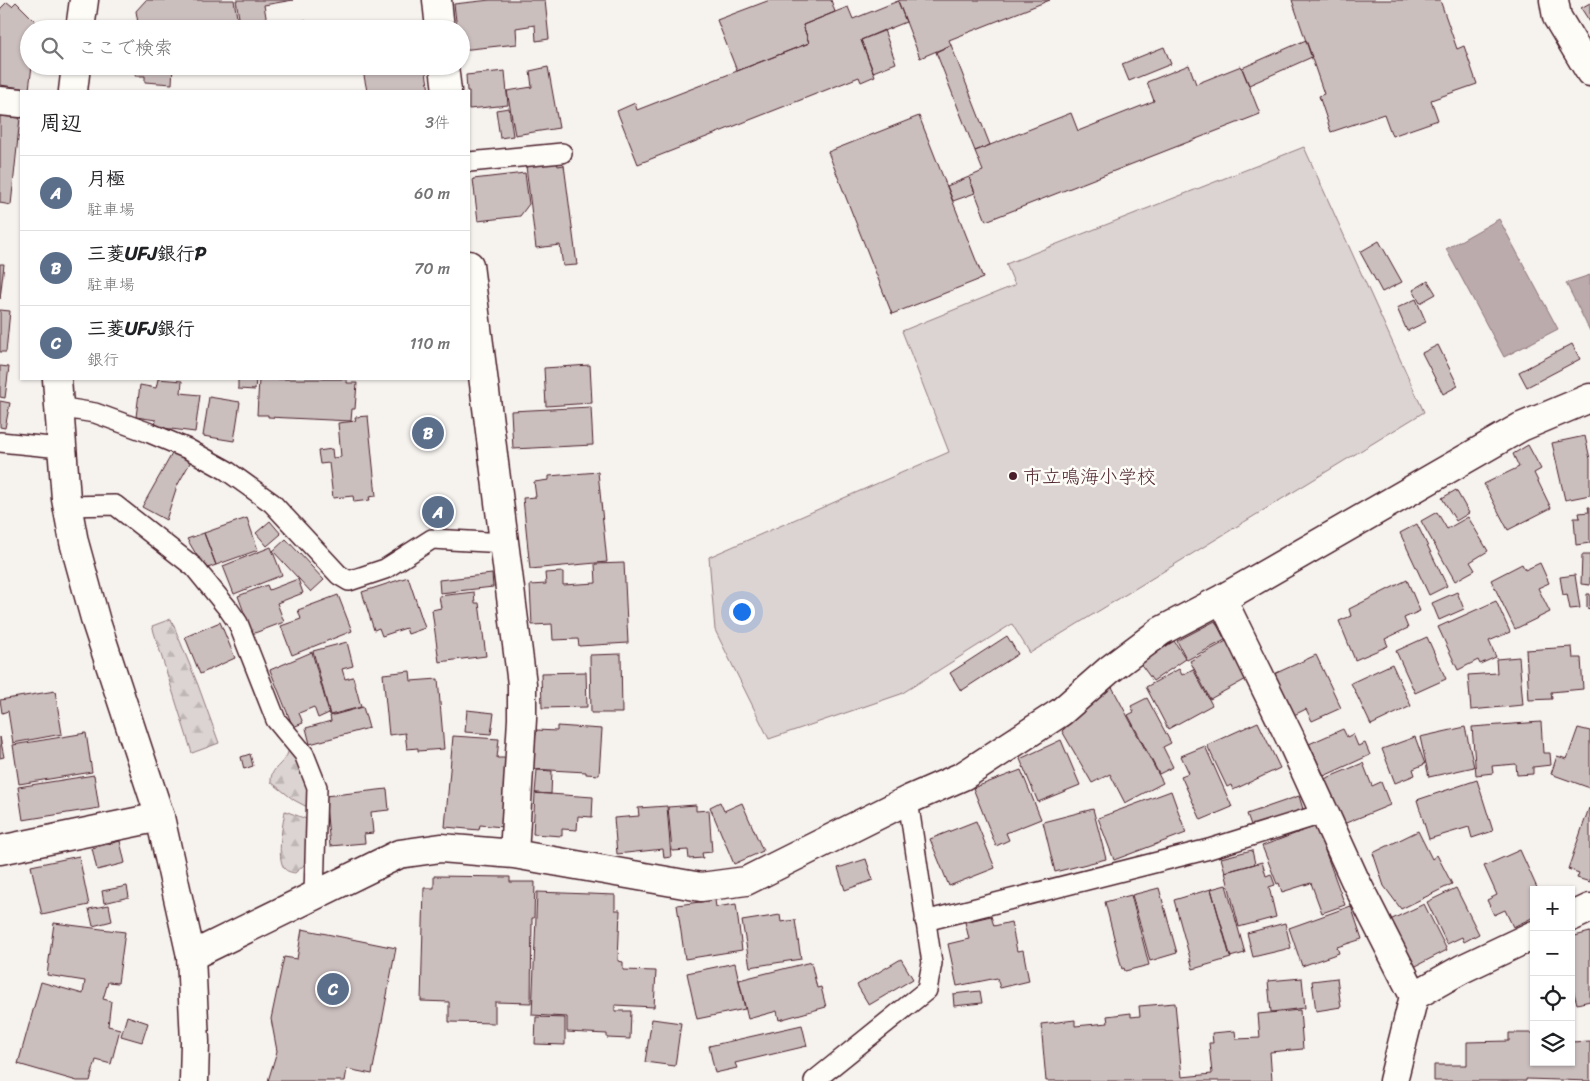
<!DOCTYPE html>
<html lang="ja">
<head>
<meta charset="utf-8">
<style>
  :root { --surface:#fff; --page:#f6f6f6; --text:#202124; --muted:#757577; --line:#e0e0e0; --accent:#4a1f2b }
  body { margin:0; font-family:Sriracha,"Klee One",sans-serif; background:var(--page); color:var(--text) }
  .controls { position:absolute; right:15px; bottom:15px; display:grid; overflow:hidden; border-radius:0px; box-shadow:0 1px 4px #0004 }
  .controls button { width:45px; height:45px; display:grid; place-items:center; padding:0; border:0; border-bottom:1px solid var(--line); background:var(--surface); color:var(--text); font:25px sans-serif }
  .you { position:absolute; left:741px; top:611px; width:18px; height:18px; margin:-12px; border:4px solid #fff; border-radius:50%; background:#1a73e8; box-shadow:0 0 0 8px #1a73e833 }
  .badge { display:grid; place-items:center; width:32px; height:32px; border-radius:50%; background:var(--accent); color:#fff; font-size:16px; font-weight:700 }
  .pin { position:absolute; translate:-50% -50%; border:2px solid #fff; box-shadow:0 1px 5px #0006 }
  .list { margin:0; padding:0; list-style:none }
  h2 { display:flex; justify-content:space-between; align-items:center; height:65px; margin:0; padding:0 20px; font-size:21px }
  h2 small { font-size:16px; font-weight:400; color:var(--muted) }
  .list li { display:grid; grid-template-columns:32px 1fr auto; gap:15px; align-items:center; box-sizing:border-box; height:75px; padding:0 20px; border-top:1px solid var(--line) }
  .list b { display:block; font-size:19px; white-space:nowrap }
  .list p { margin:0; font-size:16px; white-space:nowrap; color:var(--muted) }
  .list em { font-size:16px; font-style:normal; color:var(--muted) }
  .icon { flex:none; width:28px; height:28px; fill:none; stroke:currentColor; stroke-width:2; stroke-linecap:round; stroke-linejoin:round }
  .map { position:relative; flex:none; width:1590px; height:1081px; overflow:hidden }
  .search { position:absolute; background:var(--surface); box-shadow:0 1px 4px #0004; left:20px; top:20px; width:450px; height:55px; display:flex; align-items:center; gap:12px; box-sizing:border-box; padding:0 18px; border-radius:28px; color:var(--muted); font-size:19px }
  .panel { position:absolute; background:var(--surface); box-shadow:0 1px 4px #0004; left:20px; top:90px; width:450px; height:290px; border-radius:0px }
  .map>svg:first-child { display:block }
</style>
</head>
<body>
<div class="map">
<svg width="1590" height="1081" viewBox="0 0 1590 1081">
  <defs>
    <pattern id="forest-firs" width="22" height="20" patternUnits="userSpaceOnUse" patternTransform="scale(1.25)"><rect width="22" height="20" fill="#dcd4d2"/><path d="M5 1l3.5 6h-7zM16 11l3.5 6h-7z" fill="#beb6b4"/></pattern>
  </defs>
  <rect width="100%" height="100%" fill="#f6f3ef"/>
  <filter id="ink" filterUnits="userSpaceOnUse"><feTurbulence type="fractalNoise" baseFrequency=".02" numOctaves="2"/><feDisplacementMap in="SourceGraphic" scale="10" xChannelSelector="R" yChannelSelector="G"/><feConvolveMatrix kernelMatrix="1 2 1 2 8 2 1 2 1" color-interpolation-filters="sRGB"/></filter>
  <g filter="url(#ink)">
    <path fill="url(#forest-firs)" stroke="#937a7e" d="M171 619 198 685 219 743 192 753 152 626Z
      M290 746 309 782V808L294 800 271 782C270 770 279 767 285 758 288 755 288 750 290 746Z
      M285 811 309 820 307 859 304 865 295 873C291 872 287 872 284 868 276 857 283 824 285 811Z"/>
    <path fill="#dcd4d2" stroke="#937a7e" d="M1304 147 1424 412 1030 653 1012 624 901 694 769 739 715 630 709 557 949 452 902 331 1015 285 1006 264Z"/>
    <path fill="#bbabac" stroke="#8e7378" d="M1499 219 1558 329 1504 357 1446 249Z
      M1590 275V331L1566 283Z"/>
    <path fill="#cbbfbe" stroke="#4a1f2b" d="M146 0H234L239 29H139L136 11Z
      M236 0H293L264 5 268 29H241Z
      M490 0H545L549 39 536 41 535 25 516 28 517 44 461 50V29H457L454 4Z
      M770 0H831L835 12 803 25 809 43 737 71 717 20Z
      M901 0H1050L949 40 951 45 920 58 898 1Z
      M1292 0H1440L1457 49 1464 46 1477 84 1431 100 1438 120 1392 136 1384 114 1331 132 1319 96 1324 94Z
      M898 1 906 22 861 40 875 76 861 82 859 77 638 164 617 111 635 103 637 110 809 43 803 25 835 12 848 7 853 19Z
      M7 2 12 6 16 2 37 23V29H29V66H32L29 89 0 85V9Z
      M1590 3V22L1581 8Z
      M306 20 307 29H284L287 28V23Z
      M884 30 896 63 873 72 861 40Z
      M1306 40 1312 57 1249 85 1242 68Z
      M951 45 990 145 975 151 936 52Z
      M1164 47 1171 64 1129 81 1122 64Z
      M1189 65 1196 84 1241 66 1260 114 986 221 969 177 983 171 975 151 1071 113 1078 131 1154 101 1147 82Z
      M136 66H173L172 84 145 82V76H135Z
      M362 66H425L429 91H367Z
      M548 67 559 128 515 135 507 91 532 87 530 71Z
      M505 71 508 105 469 109V91H467L466 75Z
      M509 108 513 136 500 138 496 110Z
      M0 116 20 118 11 205 0 203Z
      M919 116 983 278 892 314 828 152Z
      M557 162 558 166 564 165 577 265 563 266 560 245 536 248 526 166Z
      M525 173 529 204 520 216 478 221 473 179Z
      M969 177 975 193 953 201 947 186Z
      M1379 241 1402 282 1382 292 1360 252Z
      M0 264H4L0 299Z
      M1428 281 1436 294 1420 303 1413 290Z
      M1416 299 1426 322 1407 331 1397 308Z
      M0 310 10 311 6 352H0Z
      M1572 344 1580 359 1527 387 1519 372Z
      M1438 345 1458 386 1443 394 1422 353Z
      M590 365 592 403 546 406 544 368Z
      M0 366 9 367 5 398 0 397Z
      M158 379 182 381 181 393 200 395 195 432 155 427 156 420 136 417 140 385 156 388Z
      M238 379H256L255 390 238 389Z
      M259 379H347V383H357L355 409H352L351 421 268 417V415H257Z
      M209 397 240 402 234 441 203 436Z
      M0 401 10 403 5 428 0 427Z
      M591 407 593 445 513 449 511 411Z
      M368 416 376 496 369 497 370 500 354 502 353 496 333 498 329 463 320 464 318 451 332 449 333 458 341 457 338 423 356 421 355 417Z
      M1585 436 1590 459V495L1565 500 1552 443Z
      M1528 445 1541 469 1534 473 1551 508 1508 530 1484 484 1519 467 1513 454Z
      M173 452 191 461 177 486 166 520 142 507Z
      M598 472 607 562 530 569 523 498 536 497 534 482 549 480V476Z
      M1456 490 1469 513 1456 521 1442 498Z
      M1588 507H1590V543L1576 545 1574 518H1580L1579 513 1589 512Z
      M1437 512 1447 529 1468 517 1488 551 1470 562 1475 570 1455 581 1421 521Z
      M247 518 258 550 216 565 204 533Z
      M270 521 281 534 267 546 256 533Z
      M1417 524 1447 586 1429 595 1400 533Z
      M204 533 216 565 205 569 187 539Z
      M286 539 324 580 311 592 273 551Z
      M271 547 282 575 234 594 223 566Z
      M1582 555H1590V585L1581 584Z
      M624 563 628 643 579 646 578 639 553 640 552 624 532 625 530 585 546 584 545 573 563 572V585L596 583 595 564Z
      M1540 563 1549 583 1538 588 1550 612 1515 629 1491 580 1522 564 1525 570Z
      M492 574 493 587 440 593 439 580Z
      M1575 575 1580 608 1570 609 1567 594 1563 595 1560 577Z
      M408 577 425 628 408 634 406 628 382 636 379 628 374 630 362 592Z
      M298 579 303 593 277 603 284 622 252 634 238 596 267 585 269 590Z
      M1407 580 1420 611 1404 618 1408 628 1385 639 1388 646 1355 660 1339 621 1351 616 1349 609Z
      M474 592 475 603H479L486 656 439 662 432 610 441 608 439 596Z
      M1457 592 1464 609 1439 620 1432 603Z
      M1587 594H1590V609L1587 608Z
      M338 595 352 631 292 655 281 626 301 619 298 610Z
      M1496 601 1510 632 1489 641 1496 657 1480 664 1478 660 1458 670 1438 627Z
      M1215 621 1225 640 1187 660 1177 641Z
      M220 622 235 658 200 674 185 637Z
      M1007 636 1018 654 961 691 950 673Z
      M1427 637 1446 679 1415 693 1396 651Z
      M1230 639 1250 677 1210 699 1190 661Z
      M1174 641 1186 659 1153 681 1140 663Z
      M347 642 353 666 342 669 345 679 353 677 361 707 330 715 313 651Z
      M1572 647 1573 658H1581L1583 689 1551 692 1552 699 1529 700 1526 650Z
      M312 652 329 713 318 718 314 707 299 713 303 723 293 727 270 670Z
      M621 654 622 713H591L590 655Z
      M1316 655 1341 708 1312 721 1306 709 1292 716 1272 675Z
      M1519 657 1523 705 1471 710 1468 675 1497 673 1496 659Z
      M1392 664 1411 706 1371 725 1351 683Z
      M1179 669 1182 675 1193 669 1212 705 1168 729 1146 687Z
      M410 671 411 681 438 679 444 749 418 751V748L407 749 405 733 389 735 383 674Z
      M586 672 587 707 542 708 541 673Z
      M1111 685 1163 783 1125 803 1110 774 1092 783 1062 731Z
      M55 691 62 734 13 743 8 711 2 713 0 700Z
      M1147 698 1171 743 1163 747 1173 767 1159 774 1128 715 1134 712 1131 706Z
      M363 707 369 728 310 744 306 728 331 721 330 716Z
      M467 710 494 713 491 734 465 732Z
      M1258 722 1280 768 1233 790 1231 785 1227 787 1207 745Z
      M1541 722 1543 753H1550L1551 765 1533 767V774L1517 775 1516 764 1492 766 1493 773 1476 775 1472 727Z
      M557 726 602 729 599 775 586 774V772L532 769 533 735H536V730L557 731Z
      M1465 727 1474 767 1429 777 1420 737Z
      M1578 728 1590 731V788L1551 774 1557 756 1567 759Z
      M1343 729 1347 737 1353 734 1358 746 1365 743 1370 755 1324 776 1309 744Z
      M86 733 92 772 19 784 13 745Z
      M453 736 499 739 497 758H508L503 827 480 825 479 830 445 827Z
      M0 737 4 757 0 758Z
      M1415 737 1425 764 1413 769 1415 775 1395 783 1382 749Z
      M1061 740 1080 785 1038 802 1020 759Z
      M1205 746 1232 807 1201 820 1181 776 1189 773 1181 756Z
      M250 754 253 766 244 769 241 757Z
      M1363 763 1372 786 1381 782 1390 805 1341 825 1322 780Z
      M537 770 552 771 551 794 535 793Z
      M1021 770 1041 819 1006 833 1009 840 996 846 973 788Z
      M94 775 99 808 23 820 18 787Z
      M1477 780 1493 831 1472 838 1469 827 1429 839 1417 800Z
      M387 789 389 810 371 812 373 833 364 834 365 843 330 846 325 796Z
      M1171 791 1186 833 1114 860 1098 818Z
      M535 793 593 797 592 817 578 816 577 830 562 829V836L533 834Z
      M1299 796 1303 809 1252 828 1247 814Z
      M720 802 724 811 742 803 763 851 734 864 710 807Z
      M696 805V811L709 810 712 852 702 853 703 858 689 859 688 850 672 851 668 807Z
      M667 806 671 857 664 858 663 849 617 854 614 818 639 816 638 808Z
      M1589 808 1590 809V882L1577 878 1579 873 1568 869Z
      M1093 809 1106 859 1055 872 1043 822Z
      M976 821 995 868 949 886 930 839Z
      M1316 826 1345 905 1322 913 1311 883 1282 892 1279 883 1277 884 1262 846Z
      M1418 831 1432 859 1437 855 1452 884 1401 909 1384 886 1373 853Z
      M120 841 125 863 97 870 92 848Z
      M1252 850 1255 864 1225 872 1221 858Z
      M1520 850 1538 890H1534V917L1513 927 1505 910 1494 915 1487 900 1497 895 1484 866Z
      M79 856 89 905 42 915 31 866Z
      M866 859 873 880 845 890 838 868Z
      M1262 862 1266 876 1271 874 1275 885 1269 887 1276 917 1239 927 1225 872Z
      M434 876 510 877V882H535L534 918H532L531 1003 495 1002V1023L449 1022V1002L421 1001 424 888H434Z
      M1226 885 1245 953 1230 957 1211 889Z
      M127 886 129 897 104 903 102 891Z
      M1159 888 1177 953 1150 961 1132 895Z
      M1456 888 1479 934 1464 942 1462 937 1447 944 1427 902Z
      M1211 889 1231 958 1193 969 1174 900Z
      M537 892 615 895V910H620L618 961 623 962V970L656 971 654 1007 615 1005V1011H631L630 1039 607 1038V1034L567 1032V1017L532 1015Z
      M1131 895 1149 965 1125 971 1124 968 1122 969 1105 902Z
      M715 900 716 907 736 904 742 950 685 959 677 905Z
      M1424 904 1447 950 1414 967 1390 920Z
      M109 905 112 921 93 926 89 909Z
      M1351 906 1362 939 1337 947 1339 953 1302 966 1289 928Z
      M780 915 781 922 795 920 801 959 750 967 742 921Z
      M991 916 994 926 1011 922 1017 951 1023 950 1029 981 1000 988 997 978 957 986 948 944 969 939 965 922Z
      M54 923 125 932 118 983 108 982 103 999 111 1001 108 1026 120 1029 111 1064 96 1060 90 1081H77L18 1064 41 982 83 994 85 981 47 975Z
      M1285 923 1291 948 1253 957 1247 933Z
      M302 929 396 948 372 1074 347 1069 345 1081H268L277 1051 271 1019 284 957 297 959Z
      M1590 932V1001L1577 1004 1571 982V937Z
      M901 959 913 979 869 1005 857 985Z
      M811 962 817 988 821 987 826 1007 779 1020 777 1011 748 1019 739 980Z
      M735 963 745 1009 697 1019 687 973Z
      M1302 978 1305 1008 1271 1012 1268 981Z
      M1337 978 1341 1007 1316 1011 1312 981Z
      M980 991 982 1003 954 1006 953 994Z
      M1175 1003 1182 1077 1212 1074 1209 1043H1213L1212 1033 1235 1031 1236 1039 1260 1038 1258 1014 1300 1010 1303 1049 1270 1052 1272 1081H1046L1041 1024 1075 1020V1026L1108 1023 1107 1016 1131 1013V1017L1140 1016 1139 1006Z
      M127 1016 148 1023 142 1042 121 1036Z
      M536 1017 565 1018V1045L535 1044Z
      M652 1019 681 1023 675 1066 645 1062Z
      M802 1025 807 1046 735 1063 737 1068 715 1073 709 1046Z
      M1509 1033H1534V1062H1571V1042L1590 1041V1081L1526 1079V1081H1434V1065H1467V1042L1509 1041Z"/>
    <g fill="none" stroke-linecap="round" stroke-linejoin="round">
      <g stroke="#4a1f2b" stroke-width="22">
        <path id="service" d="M469 162 562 153
          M58 407 95 413 150 433 188 449 226 470 272 503 339 575 349 581 385 569 432 539 505 543
          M0 442 61 448
          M67 506 115 505 194 567 229 610 238 623 276 720 304 754 317 787 314 895
          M925 921 1209 849 1325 813
          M814 1081 927 990 932 963 908 800"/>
      </g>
      <g stroke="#4a1f2b" stroke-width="31">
        <path id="minor" d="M437 0 440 29
          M1554 0 1557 17 1590 72
          M444 66 447 91
          M0 101 21 103
          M469 265 522 684V719L514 854
          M1222 599 1292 742 1355 880 1414 996 1462 969 1534 935
          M0 850 160 817
          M1571 917 1590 908
          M191 956 399 854 441 848 514 854 701 887 746 881 908 800 963 776 1061 712 1109 670 1161 631 1222 599 1521 427 1590 398
          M1393 1081 1414 996"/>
      </g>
      <g stroke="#4a1f2b" stroke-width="31">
        <path id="tertiary" d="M80 29 84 0
          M73 91 76 66
          M57 379 66 499 74 542 96 622 160 817 191 956 195 1042 194 1081"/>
      </g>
      <use href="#service" stroke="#fdfcf7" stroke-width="19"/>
      <use href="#minor" stroke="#fdfcf7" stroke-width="28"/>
      <use href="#tertiary" stroke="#fdfcf7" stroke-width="28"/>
    </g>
  </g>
  <circle fill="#4a1f2b" stroke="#fdfcf7" stroke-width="2" cx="1013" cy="476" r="5"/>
  <g text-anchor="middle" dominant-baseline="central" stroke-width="5" stroke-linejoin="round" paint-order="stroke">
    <g font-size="19" fill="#4a1f2b" stroke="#fdfcf7" text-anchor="start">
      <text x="1023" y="476">市立鳴海小学校</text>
    </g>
  </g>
</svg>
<div class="controls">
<button>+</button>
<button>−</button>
<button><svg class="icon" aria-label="locate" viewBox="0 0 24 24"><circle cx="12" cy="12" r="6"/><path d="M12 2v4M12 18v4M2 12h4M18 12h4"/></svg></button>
<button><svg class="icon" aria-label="layers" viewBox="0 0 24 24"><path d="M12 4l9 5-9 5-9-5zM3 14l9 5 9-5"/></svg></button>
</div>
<div class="you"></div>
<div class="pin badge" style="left:438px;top:512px;background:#5c6f8a">A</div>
<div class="pin badge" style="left:428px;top:433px;background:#5c6f8a">B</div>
<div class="pin badge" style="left:333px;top:989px;background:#5c6f8a">C</div>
<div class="search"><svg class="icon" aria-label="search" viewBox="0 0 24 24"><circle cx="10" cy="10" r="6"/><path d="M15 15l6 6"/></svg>ここで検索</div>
<section class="panel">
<h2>周辺<small>3件</small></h2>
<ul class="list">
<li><span class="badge" style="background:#5c6f8a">A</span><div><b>月極</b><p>駐車場</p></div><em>60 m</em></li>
<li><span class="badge" style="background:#5c6f8a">B</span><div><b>三菱UFJ銀行P</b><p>駐車場</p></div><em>70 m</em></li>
<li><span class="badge" style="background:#5c6f8a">C</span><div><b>三菱UFJ銀行</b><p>銀行</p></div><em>110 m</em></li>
</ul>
</section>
</div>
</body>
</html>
